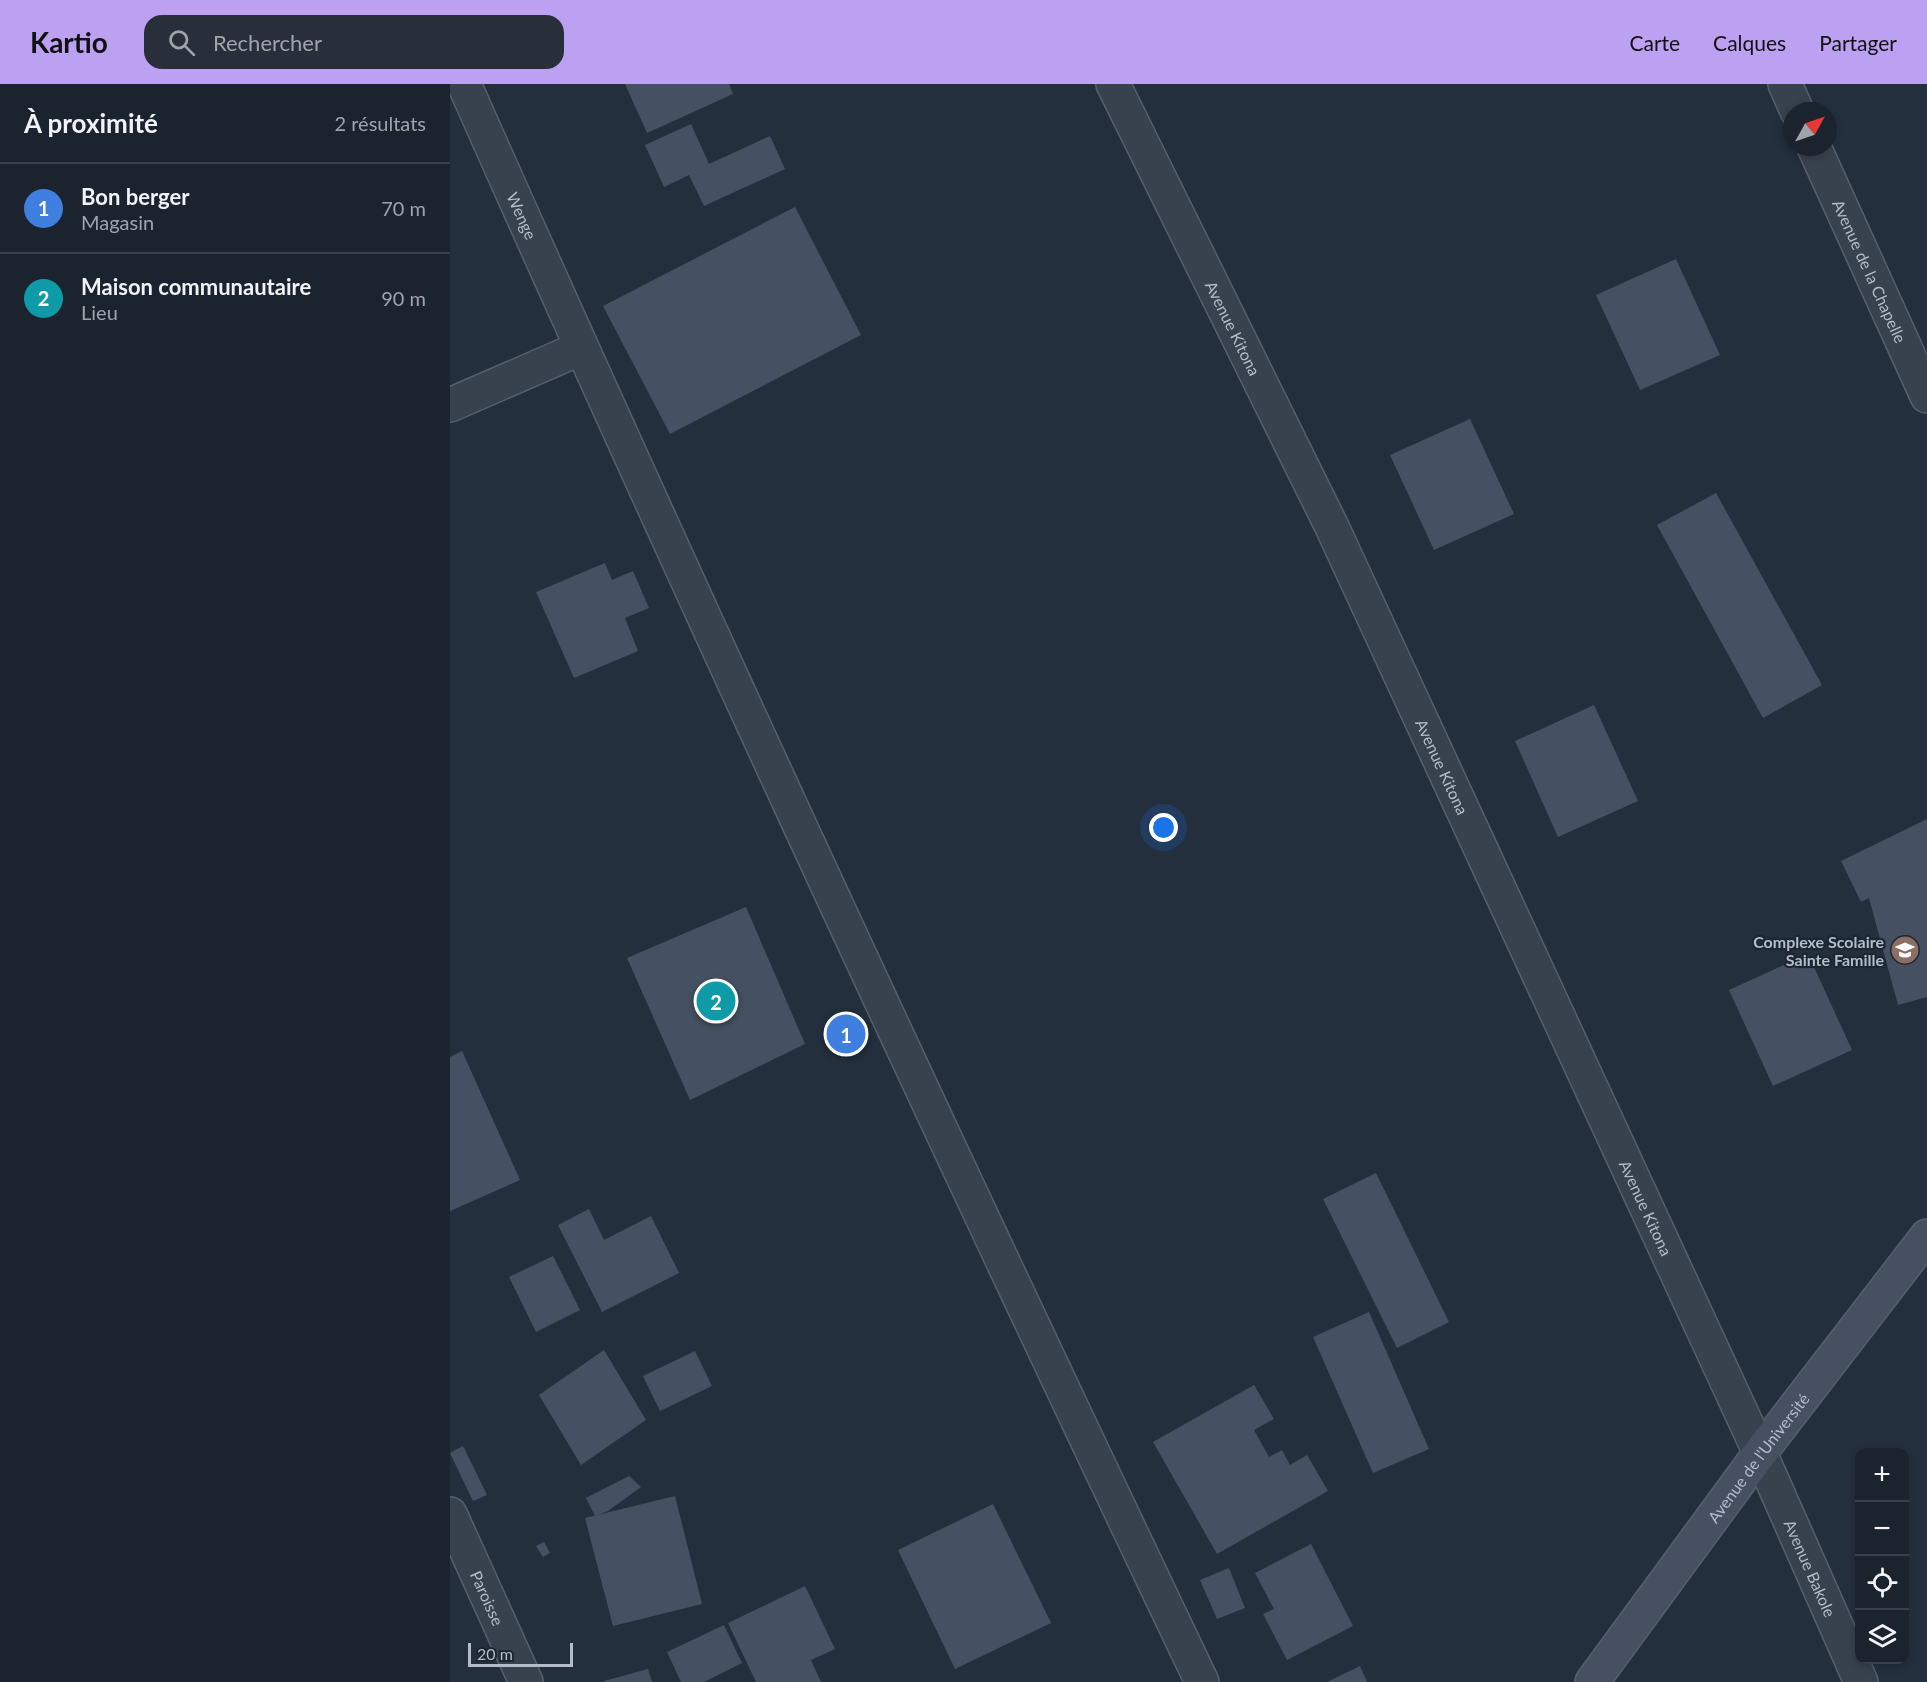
<!DOCTYPE html>
<html lang="fr">
<head>
<meta charset="utf-8">
<style>
  :root { --surface:#1b232e; --page:#282f3a; --text:#f1f3f6; --muted:#a0a4aa; --line:#39404a; --accent:#bca0f2 }
  body { margin:0; font-family:Lato,sans-serif; background:var(--page); color:var(--text) }
  .controls { position:absolute; right:18px; bottom:18px; display:grid; overflow:hidden; border-radius:12px; box-shadow:0 3px 9px #0003 }
  .controls button { width:54px; height:54px; display:grid; place-items:center; padding:0; border:0; border-bottom:2px solid var(--line); background:var(--surface); color:var(--text); font:30px sans-serif }
  .compass { position:absolute; left:1333px; top:18px; width:54px; height:54px; border-radius:50%; background:var(--surface); box-shadow:0 3px 9px #0003; rotate:50deg }
  .scale { position:absolute; left:18px; bottom:15px; width:105px; box-sizing:border-box; padding-left:6px; border:3px solid #b4bcc9; border-top:0; font-size:16px; line-height:21px; white-space:nowrap; color:#b4bcc9; -webkit-text-stroke:4px #1d2633; paint-order:stroke }
  .you { position:absolute; left:714px; top:744px; width:21px; height:21px; margin:-15px; border:4px solid #fff; border-radius:50%; background:#1a73e8; box-shadow:0 0 0 9px #1a73e833 }
  .badge { display:grid; place-items:center; width:39px; height:39px; border-radius:50%; background:var(--accent); color:#fff; font-size:20px; font-weight:700 }
  .pin { position:absolute; translate:-50% -50%; border:3px solid #fff; box-shadow:0 2px 6px #0006 }
  .list { margin:0; padding:0; list-style:none }
  h2 { display:flex; justify-content:space-between; align-items:center; height:78px; margin:0; padding:0 24px; font-size:26px }
  h2 small { font-size:20px; font-weight:400; color:var(--muted) }
  .list li { display:grid; grid-template-columns:39px 1fr auto; gap:18px; align-items:center; box-sizing:border-box; height:90px; padding:0 24px; border-top:2px solid var(--line) }
  .list b { display:block; font-size:22px; white-space:nowrap }
  .list p { margin:0; font-size:20px; white-space:nowrap; color:var(--muted) }
  .list em { font-size:20px; font-style:normal; color:var(--muted) }
  .icon { flex:none; width:33px; height:33px; fill:none; stroke:currentColor; stroke-width:2; stroke-linecap:round; stroke-linejoin:round }
  .map { position:relative; flex:none; width:1477px; height:1598px; overflow:hidden }
  header { display:flex; align-items:center; gap:36px; box-sizing:border-box; height:84px; padding:0 30px; background:var(--accent); color:#111 }
  header strong { font-size:28px }
  nav { display:flex; gap:33px; margin-inline-start:auto; font-size:21px }
  .search { width:420px; height:54px; background:var(--page); display:flex; align-items:center; gap:15px; box-sizing:border-box; padding:0 21px; border-radius:18px; color:var(--muted); font-size:22px }
  main { display:flex }
  aside { flex:1; background:var(--surface) }
  .map>svg:first-child { display:block }
</style>
</head>
<body>
<header>
<strong>Kartio</strong>
<div class="search"><svg class="icon" aria-label="search" viewBox="0 0 24 24"><circle cx="10" cy="10" r="6"/><path d="M15 15l6 6"/></svg>Rechercher</div>
<nav><a>Carte</a><a>Calques</a><a>Partager</a></nav>
</header>
<main>
<aside>
<h2>À proximité<small>2 résultats</small></h2>
<ul class="list">
<li><span class="badge" style="background:#3f7fe0">1</span><div><b>Bon berger</b><p>Magasin</p></div><em>70 m</em></li>
<li><span class="badge" style="background:#0f9aa8">2</span><div><b>Maison communautaire</b><p>Lieu</p></div><em>90 m</em></li>
</ul>
</aside>
<div class="map">
<svg width="1477" height="1598" viewBox="0 0 1477 1598">
  <rect width="100%" height="100%" fill="#242f3e"/>
  <path fill="#455162" d="M175 0H279L283 10 197 49Z
    M241 40 259 80 320 52 335 85 254 122 239 91 214 103 195 61Z
    M345 123 411 251 220 350 153 222Z
    M1226 175 1270 271 1190 306 1146 211Z
    M1020 335 1064 430 984 466 940 371Z
    M1266 409 1372 601 1313 634 1207 441Z
    M155 479 162 496 183 487 199 524 175 534 188 567 124 594 86 508Z
    M1144 621 1188 717 1108 753 1065 657Z
    M1477 735V913L1448 921 1419 814 1411 818 1391 777Z
    M296 823 355 960 240 1016 177 874Z
    M1358 870 1402 966 1323 1002 1279 906Z
    M12 967 70 1096 0 1127V973Z
    M926 1089 999 1238 947 1264 873 1115Z
    M139 1125 154 1156 201 1132 229 1189 152 1228 108 1141Z
    M103 1172 130 1226 86 1248 59 1193Z
    M919 1228 979 1365 923 1389 863 1253Z
    M154 1266 196 1336 131 1381 89 1311Z
    M245 1267 262 1302 210 1327 193 1292Z
    M804 1301 824 1335 804 1346 819 1373 832 1366 840 1381 857 1371 878 1407 767 1470 703 1358Z
    M13 1362 37 1411 23 1417 0 1369Z
    M179 1392 191 1403 158 1427 145 1432 136 1414Z
    M225 1412 252 1520 163 1542 135 1434Z
    M543 1420 601 1539 505 1585 448 1466Z
    M94 1458 100 1469 93 1473 86 1462Z
    M861 1460 903 1542 837 1576 813 1530 824 1525 805 1489Z
    M779 1484 795 1524 767 1535 750 1496Z
    M355 1502 385 1565 361 1576 371 1598H306L278 1539Z
    M274 1541 292 1579 254 1598H231L217 1568Z
    M910 1582 917 1598H877Z
    M198 1585 202 1598H154V1597Z"/>
  <g fill="none" stroke-linecap="round" stroke-linejoin="round">
    <g stroke="#565f6c" stroke-width="36">
      <g id="street">
        <path id="s1" d="M14 0C252 536 499 1068 752 1598"/>
        <path id="s2" d="M663 0 882 443 1310 1369 1411 1598"/>
        <path d="M1335 0 1347 27"/>
        <path id="s3" d="M1364 63 1477 312"/>
        <path d="M0 321 131 264"/>
        <path id="s4" d="M0 1430 76 1598"/>
      </g>
    </g>
    <g stroke="#565f6c" stroke-width="36">
      <g id="secondary">
        <path id="s5" d="M1142 1598 1310 1369 1477 1152"/>
      </g>
    </g>
    <use href="#street" stroke="#38414e" stroke-width="33"/>
    <use href="#secondary" stroke="#465061" stroke-width="33"/>
  </g>
  <defs>
    <g id="school-disc" transform="scale(1.5)"><circle r="9.5" fill="#8d6e63" stroke="#1d2633"/><path d="M0-5L7-2L0 1L-7-2ZM-4 1L0 2.5L4 1V4Q0 6-4 4Z" fill="#fff"/></g>
  </defs>
  <g fill-rule="evenodd">
    <use href="#school-disc" x="1455" y="866"/>
  </g>
  <g text-anchor="middle" dominant-baseline="central" stroke-width="4.5" stroke-linejoin="round" paint-order="stroke">
    <g font-size="16" fill="#b4bcc9" stroke="#1d2633">
      <text stroke="none"><textPath href="#s1" startOffset="144">Wenge</textPath></text>
      <text stroke="none"><textPath href="#s3" startOffset="136">Avenue de la Chapelle</textPath></text>
      <text stroke="none"><textPath href="#s2" startOffset="272">Avenue Kitona</textPath></text>
      <text stroke="none"><textPath href="#s2" startOffset="758">Avenue Kitona</textPath></text>
      <text stroke="none"><textPath href="#s2" startOffset="1244">Avenue Kitona</textPath></text>
      <text stroke="none"><textPath href="#s5" startOffset="279">Avenue de l'Université</textPath></text>
      <text stroke="none"><textPath href="#s2" startOffset="1640">Avenue Bakole</textPath></text>
      <text stroke="none"><textPath href="#s4" startOffset="92">Paroisse</textPath></text>
    </g>
    <g font-size="16" font-weight="bold" fill="#b4bcc9" stroke="#1d2633" text-anchor="end">
      <text x="1434" y="857">Complexe Scolaire<tspan x="1434" dy="18">Sainte Famille</tspan></text>
    </g>
  </g>
</svg>
<div class="controls">
<button>+</button>
<button>−</button>
<button><svg class="icon" aria-label="locate" viewBox="0 0 24 24"><circle cx="12" cy="12" r="6"/><path d="M12 2v4M12 18v4M2 12h4M18 12h4"/></svg></button>
<button><svg class="icon" aria-label="layers" viewBox="0 0 24 24"><path d="M12 4l9 5-9 5-9-5zM3 14l9 5 9-5"/></svg></button>
</div>
<svg class="compass" viewBox="-18 -18 36 36"><path d="M0-13l5 13h-10z" fill="#e53935"/><path d="M0 13l5-13h-10z" fill="#a0a4aa"/></svg>
<div class="scale">20 m</div>
<div class="you"></div>
<div class="pin badge" style="left:396px;top:950px;background:#3f7fe0">1</div>
<div class="pin badge" style="left:266px;top:917px;background:#0f9aa8">2</div>
</div>
</main>
</body>
</html>
